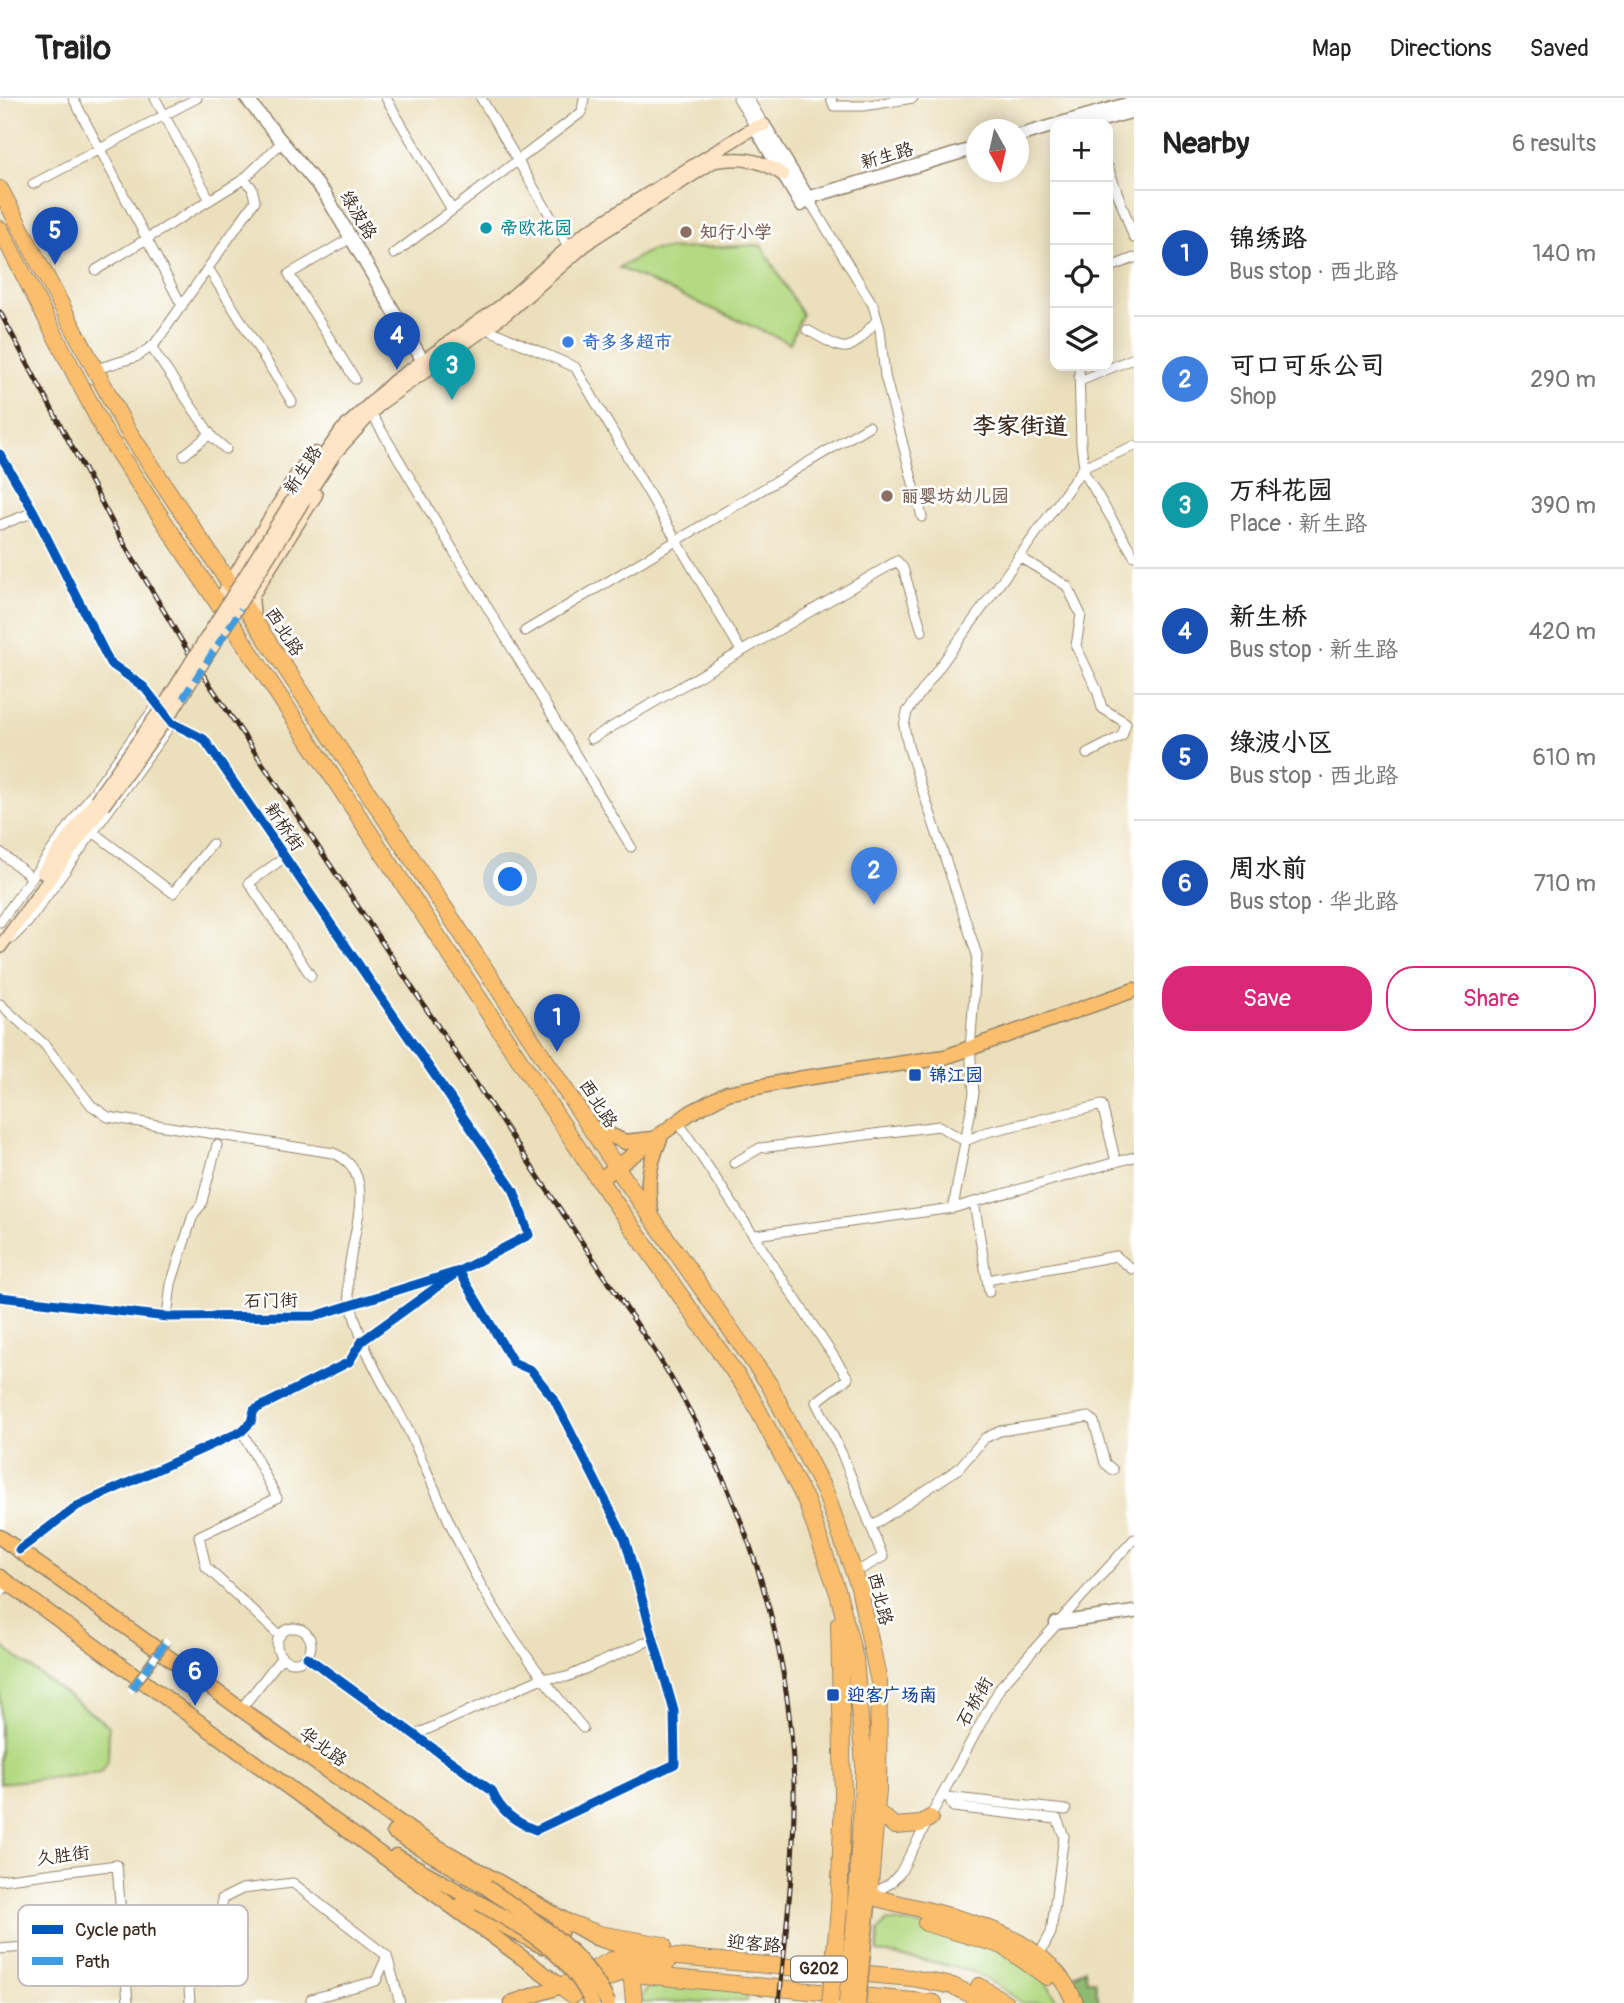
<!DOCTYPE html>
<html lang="en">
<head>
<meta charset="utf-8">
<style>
  :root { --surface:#fff; --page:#f6f6f6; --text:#222; --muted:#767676; --line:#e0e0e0; --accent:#db2777 }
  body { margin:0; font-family:Pangolin,"LXGW WenKai TC",sans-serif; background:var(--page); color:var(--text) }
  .controls { position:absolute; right:21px; top:21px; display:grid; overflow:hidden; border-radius:14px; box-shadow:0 4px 18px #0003 }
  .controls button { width:63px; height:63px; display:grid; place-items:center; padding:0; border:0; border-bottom:2px solid var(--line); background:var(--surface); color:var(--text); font:35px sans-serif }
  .compass { position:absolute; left:966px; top:21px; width:63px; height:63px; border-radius:50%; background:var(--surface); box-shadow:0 4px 18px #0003; rotate:172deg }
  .you { position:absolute; left:511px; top:782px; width:24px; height:24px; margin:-18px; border:5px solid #fff; border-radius:50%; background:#1a73e8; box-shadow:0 0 0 10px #1a73e833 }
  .badge { display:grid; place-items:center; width:46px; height:46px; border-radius:50%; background:var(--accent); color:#fff; font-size:23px; font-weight:700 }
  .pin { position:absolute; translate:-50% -58px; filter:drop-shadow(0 2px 4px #0008) }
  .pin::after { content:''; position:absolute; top:37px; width:24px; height:21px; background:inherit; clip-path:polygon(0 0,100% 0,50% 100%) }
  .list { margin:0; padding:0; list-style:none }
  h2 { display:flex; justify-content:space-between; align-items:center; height:91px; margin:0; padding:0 28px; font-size:30px }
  h2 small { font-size:23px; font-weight:400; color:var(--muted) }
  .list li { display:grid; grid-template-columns:46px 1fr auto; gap:21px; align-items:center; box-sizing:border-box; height:126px; padding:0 28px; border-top:2px solid var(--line) }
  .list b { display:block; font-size:26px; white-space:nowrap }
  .list p { margin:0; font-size:23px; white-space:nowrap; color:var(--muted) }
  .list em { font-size:23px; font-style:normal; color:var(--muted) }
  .actions { display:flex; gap:14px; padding:21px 28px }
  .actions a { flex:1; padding:16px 0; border:2px solid var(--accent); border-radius:28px; text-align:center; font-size:24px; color:var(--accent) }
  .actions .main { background:var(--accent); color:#fff }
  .icon { flex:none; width:38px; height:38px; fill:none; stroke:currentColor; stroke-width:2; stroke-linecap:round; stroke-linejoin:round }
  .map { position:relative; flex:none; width:1134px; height:1905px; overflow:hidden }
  header { display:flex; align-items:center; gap:42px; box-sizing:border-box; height:98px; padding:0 35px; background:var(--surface); border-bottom:2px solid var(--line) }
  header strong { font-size:33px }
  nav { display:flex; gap:38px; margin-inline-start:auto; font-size:24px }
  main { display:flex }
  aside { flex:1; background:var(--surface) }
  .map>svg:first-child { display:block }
</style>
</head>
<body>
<header>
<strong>Trailo</strong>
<nav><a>Map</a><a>Directions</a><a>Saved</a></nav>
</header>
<main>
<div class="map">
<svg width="1134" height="1905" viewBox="0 0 1134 1905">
  <rect width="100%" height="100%" fill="#fff"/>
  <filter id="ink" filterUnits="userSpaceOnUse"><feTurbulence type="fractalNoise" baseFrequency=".0143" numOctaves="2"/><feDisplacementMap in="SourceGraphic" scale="14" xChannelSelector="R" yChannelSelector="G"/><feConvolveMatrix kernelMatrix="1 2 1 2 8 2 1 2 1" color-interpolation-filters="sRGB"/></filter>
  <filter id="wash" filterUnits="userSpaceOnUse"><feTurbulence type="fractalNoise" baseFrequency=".00686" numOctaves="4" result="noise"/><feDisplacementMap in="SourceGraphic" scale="28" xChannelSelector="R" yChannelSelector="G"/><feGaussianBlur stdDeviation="1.57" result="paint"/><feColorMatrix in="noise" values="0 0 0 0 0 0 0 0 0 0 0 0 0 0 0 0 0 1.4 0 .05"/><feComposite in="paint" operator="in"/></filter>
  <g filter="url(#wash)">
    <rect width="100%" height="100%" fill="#ebdfbc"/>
    <path fill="#b3d982" stroke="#778250" stroke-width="2" d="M761 147 802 216 790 245 619 170 651 152Z
      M0 1547 109 1628 108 1663 101 1675 0 1685Z
      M887 1823C917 1823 1002 1850 1028 1866 1041 1875 1051 1891 1058 1905H1021L1005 1892 970 1872 877 1854 878 1833Z
      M656 1883 746 1890 747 1903 642 1905 641 1898Z"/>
    <path fill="#8eb970" stroke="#647247" stroke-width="2" d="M1085 1871 1087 1882H1095L1099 1905H1085L1072 1878Z"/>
  </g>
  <g filter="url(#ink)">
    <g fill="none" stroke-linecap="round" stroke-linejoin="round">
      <g stroke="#93846d" stroke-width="11">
        <path id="minor" d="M73 0 182 208
          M155 0 210 102
          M386 0 452 112
          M481 0 571 153
          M738 0 755 29
          M748 0 764 27
          M831 0 834 8H864L913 0
          M1108 69 1134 140
          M33 86 197 0
          M812 107 873 207 880 231 885 278 922 419
          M351 140 289 176 355 281
          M394 156 582 14 584 0
          M208 170 292 304
          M1108 170 1134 160
          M96 172 244 81 282 44
          M487 231 575 269 740 551
          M807 232C849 254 845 259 877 222
          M151 249 213 340 226 351
          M1079 268 1081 346 1085 376 1134 458
          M96 271 136 259 154 247 255 103 252 90 244 81
          M1080 283 1134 260
          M371 315 631 749
          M0 356 34 414 110 565 144 589 172 625 204 641 514 1093 529 1137 459 1173 315 1218 167 1219 0 1199
          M184 357 210 336
          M0 427 34 414
          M1018 458 1067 488 1081 517 1076 548 1097 592 1102 610 1126 625 1122 638 1087 656
          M525 533 869 328
          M591 641 897 463 903 470 922 533
          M93 734 173 795 212 746
          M0 754 31 779
          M285 759 249 785 311 878
          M0 824 158 605
          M12 840 28 824 172 625
          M0 906 45 947 91 1007 108 1019 333 1055C385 1075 345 1148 348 1189 349 1206 356 1225 362 1241 374 1275 397 1307 412 1340 438 1397 461 1457 495 1511 521 1553 551 1592 583 1630
          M679 1025 848 1280 816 1304 842 1356 883 1459 854 1475
          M734 1065 760 1050 939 1028 965 1043 987 1034 1102 1007 1116 1064
          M974 1104 989 1194
          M953 1110 974 995 970 951 977 857 908 648 904 628 907 614 1084 369 1134 348
          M755 1137 953 1110 1134 1059
          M987 1182 1116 1158 1132 1171
          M167 1219 171 1186 193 1117 201 1107 217 1047
          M242 1333 277 1400 199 1438 206 1469 280 1538
          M872 1428 958 1371 985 1340 1000 1333 1089 1319 1094 1324 1105 1365 1113 1372
          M19 1452 77 1408 242 1333 251 1324 254 1312 349 1264 362 1243 459 1173 513 1264 531 1272 554 1301 625 1441 674 1613 675 1666 536 1732C515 1724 501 1714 492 1693L307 1559
          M0 1494 9 1486
          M277 1547a17 17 0 1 1 34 0a17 17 0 1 1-34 0Z
          M240 1612 282 1559
          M415 1637 542 1580 567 1579 655 1540
          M946 1699 1066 1712
          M949 1700 953 1709 1057 1721 1064 1738 1051 1835 1039 1857
          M0 1782 117 1767 128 1905
          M869 1798 891 1785 900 1775 1001 1588 1134 1441
          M0 1851 223 1832 222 1801 242 1791 293 1785 387 1858 400 1905
          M188 1875 190 1905
          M127 1877 231 1873
          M311 1901 376 1883 387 1858"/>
      </g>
      <g stroke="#93846d" stroke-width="15">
        <path id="tertiary" d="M246 0 325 96 423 263
          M1058 26 1134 4
          M1088 26 1134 13
          M764 27 811 105
          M755 29 801 107
          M1018 38 1055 27
          M801 107 807 100 976 50
          M1056 1525 1134 1514"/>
      </g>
      <g stroke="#93846d" stroke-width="15">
        <path id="secondary" d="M715 63C741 59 761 61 783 77
          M296 396 342 332 393 284 501 208 585 135 755 29 764 27
          M304 402 335 355 381 305 507 215 591 142 716 62
          M217 506 299 373 315 355
          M254 521 252 498 316 397
          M43 775 96 702
          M0 849 103 708"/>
      </g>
      <g stroke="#93846d" stroke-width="17">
        <path id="primary" d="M590 1028 625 1044 653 1041
          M599 1082 690 1015 727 995 798 981 945 959 1134 892
          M652 1119C646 1090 648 1068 660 1041
          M0 1439 417 1737 596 1840 643 1855
          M0 1479 561 1888 511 1905
          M394 1734 486 1789
          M396 1758 479 1805
          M462 1806 542 1848C555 1846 562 1839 561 1825L554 1816
          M851 1844 858 1770
          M864 1845 869 1798"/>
      </g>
      <g stroke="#93846d" stroke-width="18">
        <path id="trunk" d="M0 91 125 328 619 1073 769 1286 826 1396 859 1489 879 1584 878 1692 869 1798C940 1818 1043 1827 1075 1905
          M0 131 106 336 599 1082 749 1295 806 1403 838 1495 855 1561 864 1667 858 1769 869 1798
          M839 1526 843 1696 839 1811
          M877 1714 895 1728 920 1726 930 1720
          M570 1825 599 1836 663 1847
          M926 1825 1003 1848 1047 1879
          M632 1876 934 1905
          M979 1888 1006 1905
          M585 1891 633 1869 666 1867
          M573 1897 561 1888 612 1862 644 1856 912 1880 953 1888 988 1905
          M634 1905 632 1882 641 1869"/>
      </g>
      <use href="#minor" stroke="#fff" stroke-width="9"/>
      <use href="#tertiary" stroke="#fff" stroke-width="12"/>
      <use href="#secondary" stroke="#fde5c5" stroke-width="12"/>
      <use href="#primary" stroke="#fabe6d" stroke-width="14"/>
      <use href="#trunk" stroke="#fabe6d" stroke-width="16"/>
      <g stroke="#3b2a1e" stroke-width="5">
        <path id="rail" d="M0 214 119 437 190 557 656 1255C738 1386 791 1532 794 1688 795 1761 786 1833 779 1905"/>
      </g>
      <use href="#rail" stroke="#fff" stroke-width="2.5" stroke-dasharray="8" stroke-linecap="butt"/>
      <g stroke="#93846d" stroke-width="10" stroke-linecap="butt">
        <path id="pedestrian-bridge" d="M132 1591 166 1544"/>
      </g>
      <g stroke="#93846d" stroke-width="15" stroke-linecap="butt">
        <path id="secondary-bridge" d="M96 702 167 603 296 396
          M103 708 175 609 304 402"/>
      </g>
      <g stroke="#93846d" stroke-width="17" stroke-linecap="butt">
        <path id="primary-bridge" d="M486 1789C533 1822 583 1851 608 1905
          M479 1805C523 1829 572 1857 592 1905
          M846 1905 851 1844
          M858 1905 864 1845"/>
      </g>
      <g stroke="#93846d" stroke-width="18" stroke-linecap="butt">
        <path id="trunk-bridge" d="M830 1905 839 1811"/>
      </g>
      <use href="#pedestrian-bridge" stroke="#fff" stroke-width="7"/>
      <use href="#secondary-bridge" stroke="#fde5c5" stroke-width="12"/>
      <use href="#primary-bridge" stroke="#fabe6d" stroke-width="14"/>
      <use href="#trunk-bridge" stroke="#fabe6d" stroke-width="16"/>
      <path stroke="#3f9ce0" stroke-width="7" stroke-dasharray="14 7" stroke-linecap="butt" d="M183 600 241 511
        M132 1591 166 1544"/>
      <g stroke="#fff" stroke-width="13">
        <path id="cycleway" d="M0 356 34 414 110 565 144 589 172 625 204 641 514 1093 529 1137 459 1173 315 1218 167 1219 0 1199
          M19 1452 77 1408 242 1333 251 1324 254 1312 349 1264 362 1243 459 1173 513 1264 531 1272 554 1301 625 1441 674 1613 675 1666 536 1732C515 1724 501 1714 492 1693L307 1559"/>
      </g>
      <use href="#cycleway" stroke="#0057b8" stroke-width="9"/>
    </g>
  </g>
  <circle fill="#0f9aa8" stroke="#fff" stroke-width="2.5" cx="486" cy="130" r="7"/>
  <g fill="#8d6e63" stroke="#fff" stroke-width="2.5">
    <circle cx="686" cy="134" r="7"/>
    <circle cx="887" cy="398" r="7"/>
  </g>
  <circle fill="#3f7fe0" stroke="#fff" stroke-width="2.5" cx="568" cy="244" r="7"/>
  <g fill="#1a4fb4" stroke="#fff" stroke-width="2.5">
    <rect x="908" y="970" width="14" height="14" rx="3.5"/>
    <rect x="826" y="1590" width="14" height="14" rx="3.5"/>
  </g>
  <g text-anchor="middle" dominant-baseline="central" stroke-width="5" stroke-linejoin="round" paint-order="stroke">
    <rect fill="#fff" stroke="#766a62" stroke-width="2" x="791" y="1858.5" width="56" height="25" rx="5"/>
    <g font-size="16" font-weight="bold" fill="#3b2a1e">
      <text x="819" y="1871">G202</text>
    </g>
    <g font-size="18" fill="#3b2a1e" stroke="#fff">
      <text transform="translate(887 58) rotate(-16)">新生路</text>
      <text transform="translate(358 117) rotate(59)">绿波路</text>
      <text transform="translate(303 372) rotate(-57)">新生路</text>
      <text transform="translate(284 534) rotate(57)">西北路</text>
      <text transform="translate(284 729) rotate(56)">新桥街</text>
      <text transform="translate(598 1006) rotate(57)">西北路</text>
      <text transform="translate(271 1203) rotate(-1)">石门街</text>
      <text transform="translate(880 1501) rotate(76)">西北路</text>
      <text transform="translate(975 1604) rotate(-60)">石桥街</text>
      <text transform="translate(323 1649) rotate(36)">华北路</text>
      <text transform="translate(63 1758) rotate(-7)">久胜街</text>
      <text transform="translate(754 1846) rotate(5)">迎客路</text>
    </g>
    <g font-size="18" font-weight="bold" fill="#0d838f" stroke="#fff" text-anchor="start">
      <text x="500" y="130">帝欧花园</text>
    </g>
    <g font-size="18" font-weight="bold" fill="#785e54" stroke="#fff" text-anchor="start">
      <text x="700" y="134">知行小学</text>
      <text x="901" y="398">丽婴坊幼儿园</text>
    </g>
    <g font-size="18" font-weight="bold" fill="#366cbe" stroke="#fff" text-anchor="start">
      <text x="582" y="244">奇多多超市</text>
    </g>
    <g font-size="18" font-weight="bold" fill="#164399" stroke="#fff" text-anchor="start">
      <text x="929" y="977">锦江园</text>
      <text x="847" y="1597">迎客广场南</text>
    </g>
    <g font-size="24" font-weight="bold" fill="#3b2a1e" stroke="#fff">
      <text x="1020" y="328">李家街道</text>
    </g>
  </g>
  <rect x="18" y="1807" width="230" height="81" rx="10" fill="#fff" stroke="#c4bfbc" stroke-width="2"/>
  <rect x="32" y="1827" width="31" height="9" fill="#0057b8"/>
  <rect x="32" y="1859" width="31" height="8" fill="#3f9ce0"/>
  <g font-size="19" fill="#3b2a1e">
    <text x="75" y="1838">Cycle path</text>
    <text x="75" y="1870">Path</text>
  </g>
</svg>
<div class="controls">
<button>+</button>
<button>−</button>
<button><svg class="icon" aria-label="locate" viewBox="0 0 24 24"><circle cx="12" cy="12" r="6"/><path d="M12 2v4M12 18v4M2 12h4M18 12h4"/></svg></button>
<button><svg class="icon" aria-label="layers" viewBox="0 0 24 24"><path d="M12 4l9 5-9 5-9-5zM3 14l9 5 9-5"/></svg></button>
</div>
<svg class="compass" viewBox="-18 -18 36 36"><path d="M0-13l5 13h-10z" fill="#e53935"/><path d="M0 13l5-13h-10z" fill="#767676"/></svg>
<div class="you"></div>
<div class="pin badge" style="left:557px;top:954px;background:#1a4fb4">1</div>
<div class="pin badge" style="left:874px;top:807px;background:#3f7fe0">2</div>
<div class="pin badge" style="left:452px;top:302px;background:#0f9aa8">3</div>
<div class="pin badge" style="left:397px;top:272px;background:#1a4fb4">4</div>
<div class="pin badge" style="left:55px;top:167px;background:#1a4fb4">5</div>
<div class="pin badge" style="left:195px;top:1608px;background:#1a4fb4">6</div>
</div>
<aside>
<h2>Nearby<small>6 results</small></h2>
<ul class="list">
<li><span class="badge" style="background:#1a4fb4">1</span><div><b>锦绣路</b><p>Bus stop · 西北路</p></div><em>140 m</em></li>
<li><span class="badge" style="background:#3f7fe0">2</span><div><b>可口可乐公司</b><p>Shop</p></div><em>290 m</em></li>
<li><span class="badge" style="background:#0f9aa8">3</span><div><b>万科花园</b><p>Place · 新生路</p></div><em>390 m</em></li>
<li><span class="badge" style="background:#1a4fb4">4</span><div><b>新生桥</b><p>Bus stop · 新生路</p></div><em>420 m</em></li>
<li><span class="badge" style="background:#1a4fb4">5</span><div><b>绿波小区</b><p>Bus stop · 西北路</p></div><em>610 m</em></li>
<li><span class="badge" style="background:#1a4fb4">6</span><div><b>周水前</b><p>Bus stop · 华北路</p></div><em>710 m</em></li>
</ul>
<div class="actions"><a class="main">Save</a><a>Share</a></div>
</aside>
</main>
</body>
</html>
